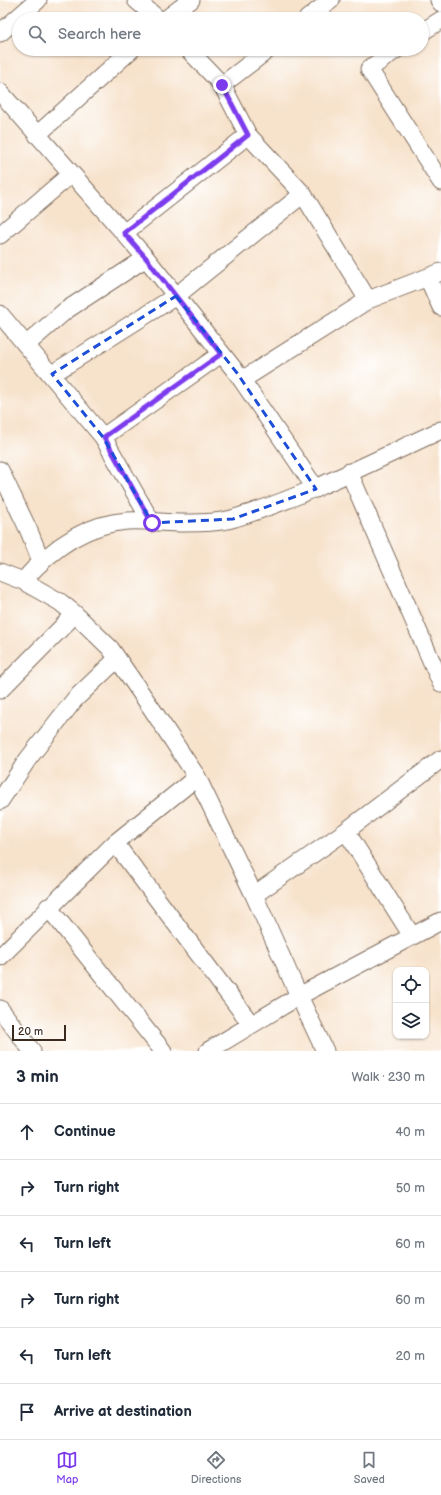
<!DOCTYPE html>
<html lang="en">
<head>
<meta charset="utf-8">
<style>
  :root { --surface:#fff; --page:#f2f2f3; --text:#1f2937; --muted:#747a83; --line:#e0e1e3; --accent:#7c3aed }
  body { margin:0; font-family:"Balsamiq Sans",sans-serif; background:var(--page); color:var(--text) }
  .controls { position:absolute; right:12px; bottom:12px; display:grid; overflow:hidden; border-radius:8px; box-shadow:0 1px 3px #0004 }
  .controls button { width:36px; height:36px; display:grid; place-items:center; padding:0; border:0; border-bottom:1px solid var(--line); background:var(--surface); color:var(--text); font:20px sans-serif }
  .scale { position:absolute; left:12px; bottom:10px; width:54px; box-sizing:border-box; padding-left:4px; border:2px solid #3b2a1e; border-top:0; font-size:11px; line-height:14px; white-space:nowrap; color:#3b2a1e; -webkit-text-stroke:3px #fff; paint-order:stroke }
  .stop { position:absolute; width:12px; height:12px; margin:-9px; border:3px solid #7c3aed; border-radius:50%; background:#fff }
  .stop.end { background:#7c3aed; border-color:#fff; box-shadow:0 1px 4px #0008 }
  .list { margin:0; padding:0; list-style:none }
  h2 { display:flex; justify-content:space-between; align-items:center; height:52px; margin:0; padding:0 16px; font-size:17px }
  h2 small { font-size:13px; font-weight:400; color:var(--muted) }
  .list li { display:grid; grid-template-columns:26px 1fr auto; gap:12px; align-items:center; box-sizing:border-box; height:56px; padding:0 16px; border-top:1px solid var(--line) }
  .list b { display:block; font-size:15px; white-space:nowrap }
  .list em { font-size:13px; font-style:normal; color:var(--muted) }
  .icon { flex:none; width:22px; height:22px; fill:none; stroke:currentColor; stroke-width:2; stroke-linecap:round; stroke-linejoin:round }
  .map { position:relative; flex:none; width:441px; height:1051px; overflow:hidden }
  .search { position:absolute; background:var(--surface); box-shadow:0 1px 3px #0004; left:12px; right:12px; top:12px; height:44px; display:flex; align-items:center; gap:10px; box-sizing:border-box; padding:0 14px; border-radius:22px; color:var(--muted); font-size:15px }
  .sheet { height:388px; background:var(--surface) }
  nav { display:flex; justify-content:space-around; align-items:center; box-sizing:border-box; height:56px; border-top:1px solid var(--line); background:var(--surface); font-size:11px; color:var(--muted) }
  nav a { display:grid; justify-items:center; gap:2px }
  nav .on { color:var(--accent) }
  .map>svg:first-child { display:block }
</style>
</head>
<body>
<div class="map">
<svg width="441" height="1051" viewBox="0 0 441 1051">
  <rect width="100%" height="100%" fill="#fff"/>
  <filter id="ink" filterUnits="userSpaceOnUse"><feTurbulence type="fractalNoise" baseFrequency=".025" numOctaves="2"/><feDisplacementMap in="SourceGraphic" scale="8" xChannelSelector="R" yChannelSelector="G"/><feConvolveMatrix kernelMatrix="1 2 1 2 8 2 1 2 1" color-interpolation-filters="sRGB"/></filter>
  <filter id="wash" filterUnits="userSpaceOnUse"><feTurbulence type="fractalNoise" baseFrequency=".012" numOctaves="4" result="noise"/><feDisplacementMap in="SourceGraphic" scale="16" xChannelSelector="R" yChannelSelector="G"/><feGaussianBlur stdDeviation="0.9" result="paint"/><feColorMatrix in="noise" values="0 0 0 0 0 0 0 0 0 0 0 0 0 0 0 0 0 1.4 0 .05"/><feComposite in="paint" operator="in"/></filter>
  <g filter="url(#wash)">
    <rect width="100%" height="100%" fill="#f7e2cb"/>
  </g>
  <g filter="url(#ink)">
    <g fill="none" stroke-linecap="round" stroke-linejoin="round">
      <g stroke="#7d6a5b" stroke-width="19">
        <path id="street" d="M136 0 158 19
          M439 0 441 3
          M166 19 191 0
          M307 19 331 0
          M422 32 441 20
          M0 33 38 0
          M188 49 222 85 248 135 303 194 368 300
          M397 49 369 69 441 182
          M222 85 269 49
          M0 92 146 258 237 373 316 489
          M37 135 132 49
          M124 233 248 135
          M0 235 71 174
          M428 278 441 307
          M0 314 103 437 152 523
          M26 345 65 311 146 258
          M52 374 176 296 303 194
          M242 380 368 300 441 272
          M103 437 221 354
          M0 470 29 531 41 561
          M349 472 441 683
          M0 572 23 581 60 602 75 614 110 648 152 709 197 777 254 895 299 996 325 1051
          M23 581C50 550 84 524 127 521 146 520 165 523 184 523 200 523 220 523 235 518 307 496 373 461 441 430
          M0 690 75 614
          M0 801 28 759 75 699 117 659
          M346 831 412 936
          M115 843 251 1024
          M254 895 346 831 441 759
          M48 907 163 1051
          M0 957 115 843 197 777
          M0 1009 32 1051
          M208 1051 299 996 441 921"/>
      </g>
      <use href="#street" stroke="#fff" stroke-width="17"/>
    </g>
  </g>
  <g fill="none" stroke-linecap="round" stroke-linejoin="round" filter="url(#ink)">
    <path stroke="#7c3aed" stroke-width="5" d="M152 523 104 437 221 354 146 258 124 233 248 135 222 85"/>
  </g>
  <path fill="none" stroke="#1d4ed8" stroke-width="3" stroke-dasharray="8 5" stroke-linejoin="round" d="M176 296 237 373 316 489 233 519 152 523 103 437 52 374Z"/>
</svg>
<div class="controls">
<button><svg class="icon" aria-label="locate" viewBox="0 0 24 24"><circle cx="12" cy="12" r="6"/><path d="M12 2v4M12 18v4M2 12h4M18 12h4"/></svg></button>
<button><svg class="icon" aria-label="layers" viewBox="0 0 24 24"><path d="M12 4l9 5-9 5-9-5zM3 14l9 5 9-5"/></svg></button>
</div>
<div class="scale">20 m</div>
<div class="stop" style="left:152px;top:523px"></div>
<div class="stop end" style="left:222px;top:85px"></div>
<div class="search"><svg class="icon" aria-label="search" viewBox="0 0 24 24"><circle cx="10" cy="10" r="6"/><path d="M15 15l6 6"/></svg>Search here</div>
</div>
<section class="sheet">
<h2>3 min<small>Walk · 230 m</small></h2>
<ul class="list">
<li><svg class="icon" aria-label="ahead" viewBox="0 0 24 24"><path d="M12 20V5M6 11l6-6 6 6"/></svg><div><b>Continue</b></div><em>40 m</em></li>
<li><svg class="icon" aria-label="right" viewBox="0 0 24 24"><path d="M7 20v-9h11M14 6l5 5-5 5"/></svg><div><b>Turn right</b></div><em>50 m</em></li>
<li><svg class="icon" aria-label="left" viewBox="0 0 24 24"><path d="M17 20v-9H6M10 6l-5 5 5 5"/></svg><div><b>Turn left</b></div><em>60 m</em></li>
<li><svg class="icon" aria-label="right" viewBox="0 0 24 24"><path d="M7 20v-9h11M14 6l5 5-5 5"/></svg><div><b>Turn right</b></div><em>60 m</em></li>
<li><svg class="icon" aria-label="left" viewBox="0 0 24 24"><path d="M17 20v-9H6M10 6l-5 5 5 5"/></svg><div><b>Turn left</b></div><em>20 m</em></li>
<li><svg class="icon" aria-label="arrive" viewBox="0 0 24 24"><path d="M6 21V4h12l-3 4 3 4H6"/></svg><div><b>Arrive at destination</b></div></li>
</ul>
</section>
<nav>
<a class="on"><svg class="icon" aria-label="map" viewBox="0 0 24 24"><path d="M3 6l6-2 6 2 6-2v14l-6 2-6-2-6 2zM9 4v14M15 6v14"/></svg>Map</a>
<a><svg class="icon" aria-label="directions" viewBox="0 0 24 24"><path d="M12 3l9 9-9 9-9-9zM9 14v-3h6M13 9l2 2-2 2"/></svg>Directions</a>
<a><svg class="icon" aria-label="saved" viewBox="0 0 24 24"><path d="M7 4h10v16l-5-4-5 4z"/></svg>Saved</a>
</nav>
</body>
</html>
